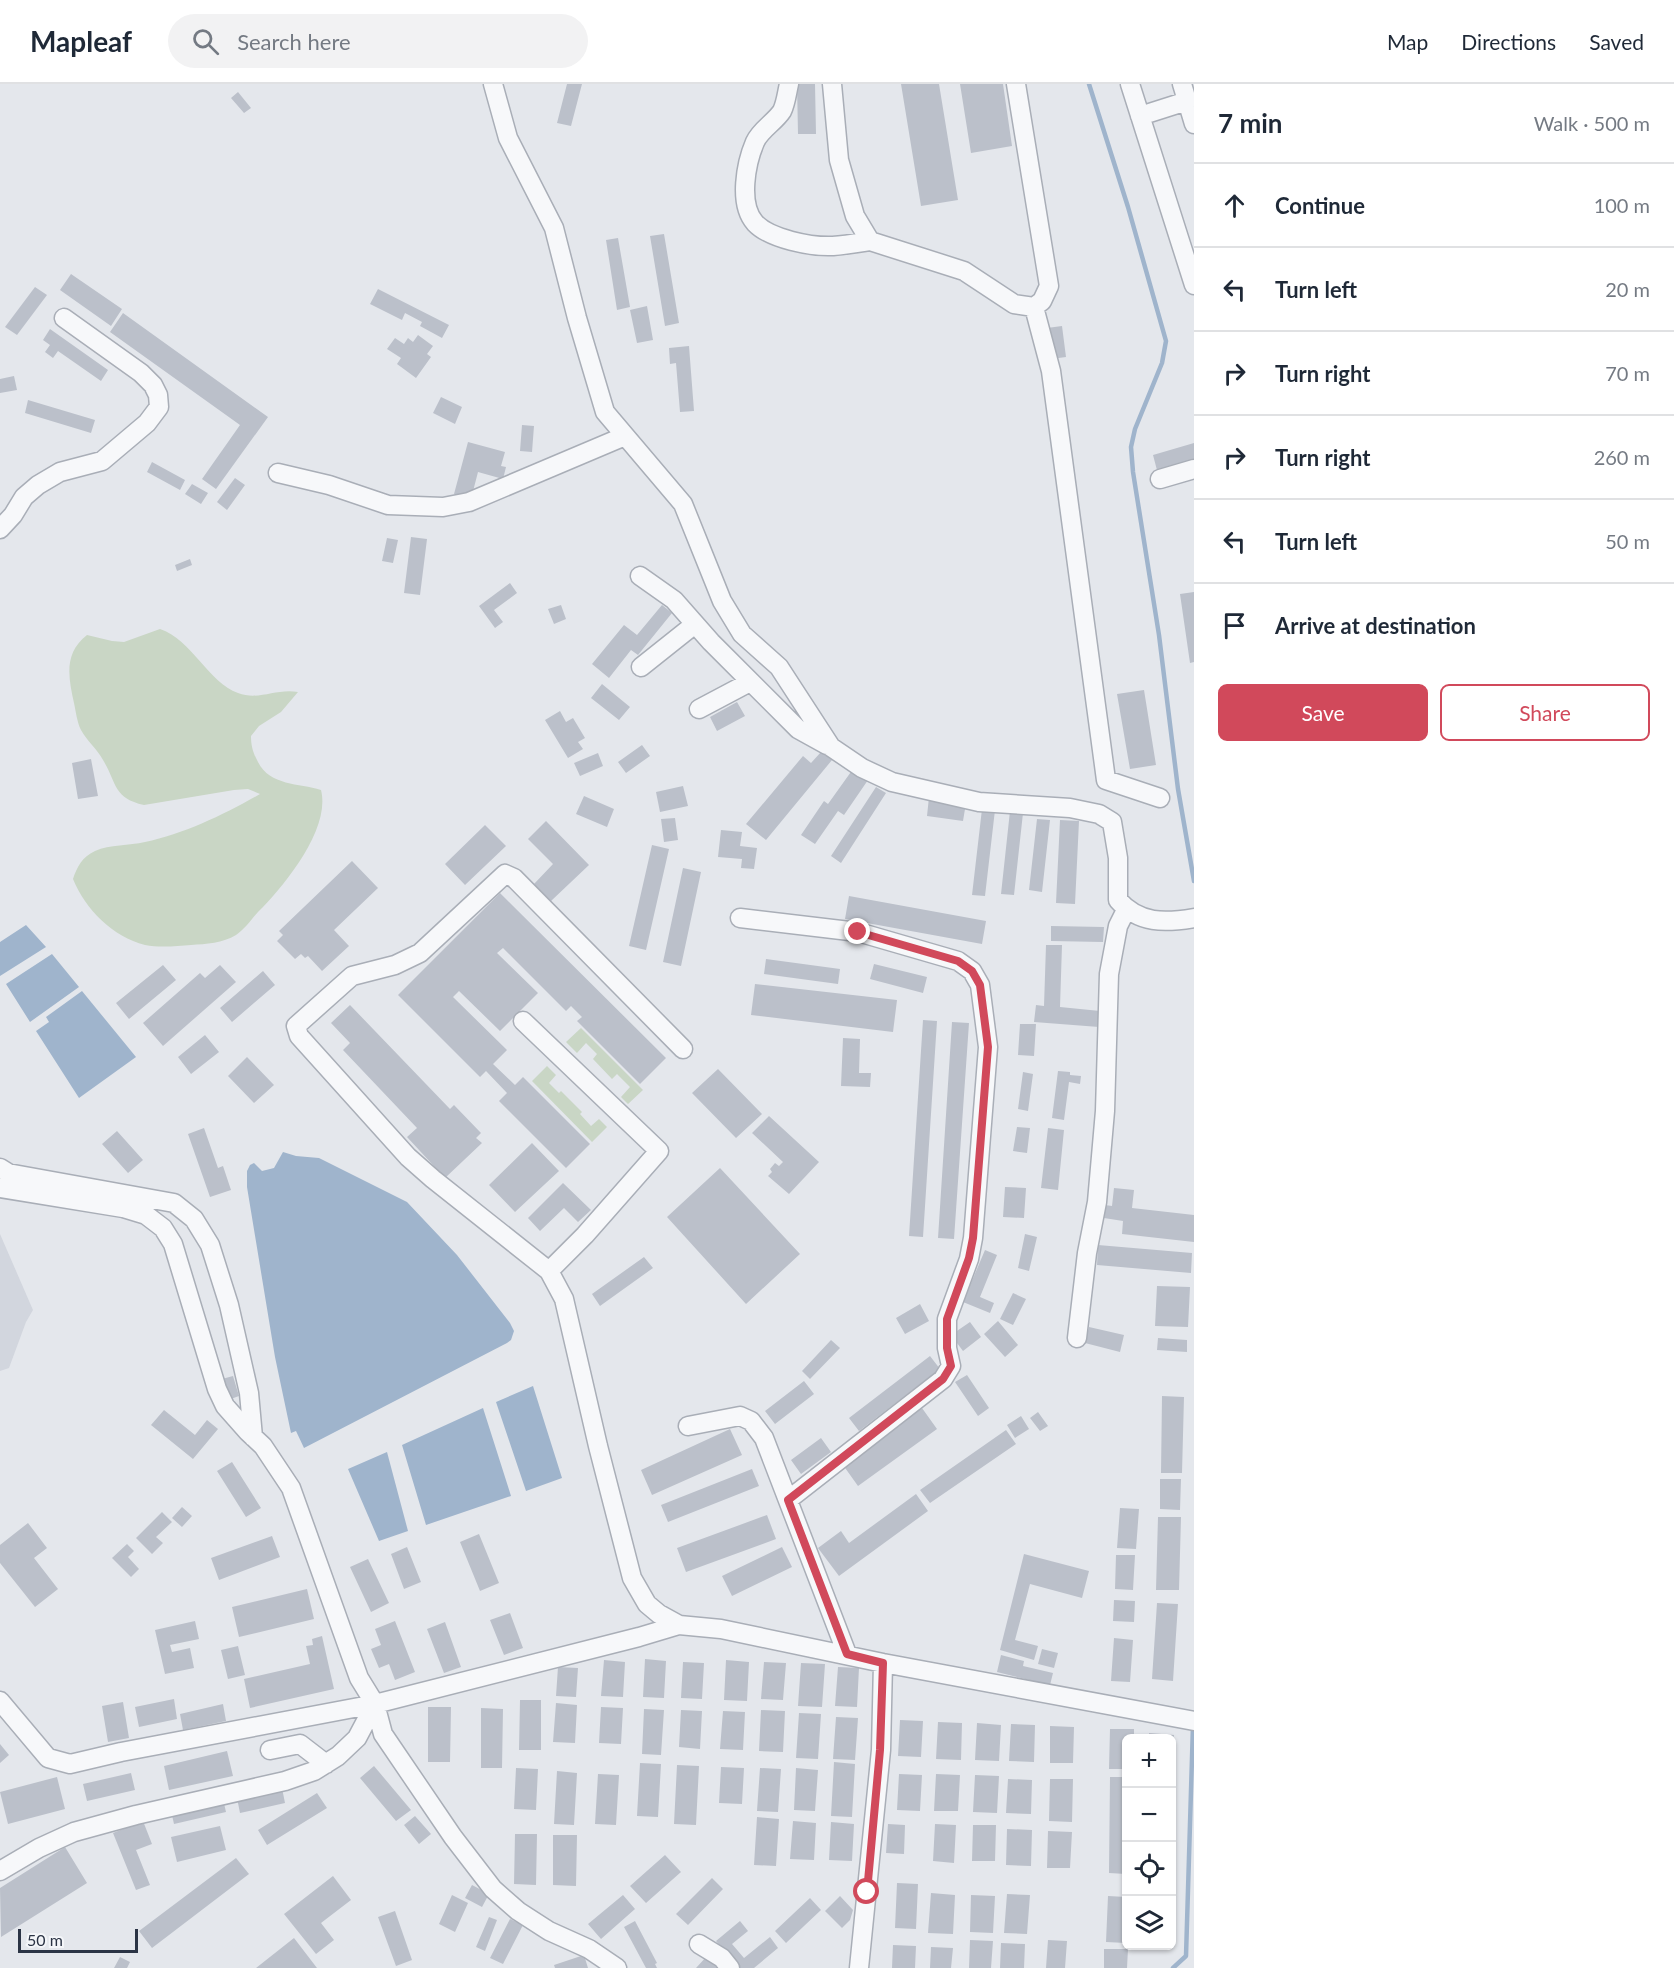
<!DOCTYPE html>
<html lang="en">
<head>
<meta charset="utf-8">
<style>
  :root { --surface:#fff; --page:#f2f2f3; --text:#1f2937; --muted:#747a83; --line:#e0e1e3; --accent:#d1495b }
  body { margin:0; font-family:Lato,sans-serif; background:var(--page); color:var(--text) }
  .controls { position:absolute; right:18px; bottom:18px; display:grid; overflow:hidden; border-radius:9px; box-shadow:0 2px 4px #0004 }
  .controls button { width:54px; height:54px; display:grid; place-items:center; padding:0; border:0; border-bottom:2px solid var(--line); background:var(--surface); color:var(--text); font:30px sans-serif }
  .scale { position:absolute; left:18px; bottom:15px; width:120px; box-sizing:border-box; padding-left:6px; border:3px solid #2b3445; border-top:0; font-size:16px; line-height:21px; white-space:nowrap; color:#2b3445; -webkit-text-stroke:4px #f4f6f9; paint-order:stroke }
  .stop { position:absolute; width:18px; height:18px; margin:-14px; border:4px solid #d1495b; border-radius:50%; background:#fff }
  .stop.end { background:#d1495b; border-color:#fff; box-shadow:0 2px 6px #0008 }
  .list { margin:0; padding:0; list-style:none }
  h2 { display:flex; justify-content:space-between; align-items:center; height:78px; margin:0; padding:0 24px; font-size:26px }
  h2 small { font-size:20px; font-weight:400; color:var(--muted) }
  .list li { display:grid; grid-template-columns:39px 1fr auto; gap:18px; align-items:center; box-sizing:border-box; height:84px; padding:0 24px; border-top:2px solid var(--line) }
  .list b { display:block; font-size:22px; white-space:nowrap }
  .list em { font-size:20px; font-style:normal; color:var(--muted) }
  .actions { display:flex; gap:12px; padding:18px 24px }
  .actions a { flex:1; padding:14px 0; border:2px solid var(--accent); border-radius:9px; text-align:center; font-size:21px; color:var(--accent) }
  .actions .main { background:var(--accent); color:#fff }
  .icon { flex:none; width:33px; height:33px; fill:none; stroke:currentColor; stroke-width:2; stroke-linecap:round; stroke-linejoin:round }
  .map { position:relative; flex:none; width:1194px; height:1884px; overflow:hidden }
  header { display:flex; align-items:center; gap:36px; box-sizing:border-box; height:84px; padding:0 30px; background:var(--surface); border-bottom:2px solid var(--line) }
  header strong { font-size:28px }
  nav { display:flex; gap:33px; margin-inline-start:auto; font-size:21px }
  .search { width:420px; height:54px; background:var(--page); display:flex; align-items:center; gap:15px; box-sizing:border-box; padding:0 21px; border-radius:33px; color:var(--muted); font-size:22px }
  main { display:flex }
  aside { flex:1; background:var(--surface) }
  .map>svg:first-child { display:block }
</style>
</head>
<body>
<header>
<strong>Mapleaf</strong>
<div class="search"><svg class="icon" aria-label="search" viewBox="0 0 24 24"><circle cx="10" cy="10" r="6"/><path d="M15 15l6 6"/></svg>Search here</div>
<nav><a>Map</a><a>Directions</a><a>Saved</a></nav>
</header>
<main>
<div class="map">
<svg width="1194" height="1884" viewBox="0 0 1194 1884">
  <rect width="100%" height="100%" fill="#e4e7ec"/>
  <path fill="#d2d6de" d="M0 1150 33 1226 26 1238 9 1284 0 1287Z"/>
  <path fill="#c9d6c5" d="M160 545C191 555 209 599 238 609 259 617 276 604 298 608L281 628 259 642 251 652C251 662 253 669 258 678 270 702 299 699 321 706 331 745 284 802 258 828 251 836 244 846 236 851 223 859 206 860 191 861 177 862 160 864 145 861 113 853 85 825 73 795 77 783 82 773 95 767 110 760 129 762 145 758 184 750 225 730 260 710L248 705 234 706 144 721C113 714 117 699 103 676 97 665 87 657 81 646 77 638 76 628 74 619 68 592 64 569 87 551L112 557 124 558Z
    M581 944 643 1006 628 1020 621 1013 630 1003 617 990 612 995 593 975 597 970 586 959 577 969 566 958Z
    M547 982 556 991 549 999 559 1009 561 1007 582 1028 580 1030 591 1042 599 1035 607 1043 592 1058 532 997Z"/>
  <path fill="#9fb4cc" d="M26 841 46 863 0 892V858Z
    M52 870 79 903 30 938 6 900Z
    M82 907 136 973 79 1014 36 947 49 938 46 933Z
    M283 1068 296 1072 319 1074 407 1118 457 1171 510 1239 514 1247 511 1256 507 1259 304 1364 296 1347 291 1349 275 1273 247 1103V1087L250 1081 254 1079 262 1087 274 1084Z
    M533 1302 562 1394 526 1407 496 1318Z
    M483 1324 511 1412 426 1441 402 1361Z
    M387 1368 408 1447 379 1457 348 1385Z"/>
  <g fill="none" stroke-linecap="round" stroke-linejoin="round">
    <path stroke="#9fb4cc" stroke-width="4.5" d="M1089 0 1128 123 1166 257 1162 279 1135 345 1131 363 1133 388 1159 551 1178 705 1194 797
      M1173 1884 1186 1872 1193 1641"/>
  </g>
  <path fill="#bbc0ca" d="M567 0H582L571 42 557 39Z
    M797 0H815L816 50H798Z
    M901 0H939L958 116 921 122Z
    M960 0H1003L1012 62 971 69Z
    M238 8 251 24 244 29 231 14Z
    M664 150 679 239 665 242 650 152Z
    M618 154 630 223 617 226 606 156Z
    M71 190 122 225 111 242 60 206Z
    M35 203 47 211 17 251 5 243Z
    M378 205 449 241 442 254 420 242 422 238 405 229 402 236 370 220Z
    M647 222 653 256 637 259 630 226Z
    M123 229 268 333 216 405 202 395 240 341 110 248Z
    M1062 242 1066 273 1051 275 1047 244Z
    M50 245 108 286 101 297 58 267 53 274 45 268 50 261 43 256Z
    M418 251 433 262 427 270 431 273 416 294 397 280 401 274 387 265 395 254 404 260 408 254 413 258Z
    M689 262 694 327 680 328 676 279 670 280 669 264Z
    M14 292 17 306 0 309V295Z
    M441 313 462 323 455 340 433 329Z
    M28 316 95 336 91 349 25 329Z
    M522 341 534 342 532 368 520 367Z
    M468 358 505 368 501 382 506 383 503 395 478 388 471 415 454 410Z
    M1194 359V380L1158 390 1153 371Z
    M152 378 185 396 180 406 147 388Z
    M235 394 245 401 227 426 217 418Z
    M192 400 208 409 201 420 185 410Z
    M411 453 427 455 420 511 404 509Z
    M387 454 398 456 393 479 382 477Z
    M190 475 192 481 177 487 175 481Z
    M510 499 517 509 494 526 503 538 495 544 479 522Z
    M1194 508V578L1190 579 1180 510Z
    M561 521 566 535 554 540 548 525Z
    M662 521 672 529 638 571 631 566 609 594 592 580 624 541 637 551Z
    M602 600 630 623 619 636 591 614Z
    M1144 606 1156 681 1130 685 1117 610Z
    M737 618 745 632 717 647 710 633Z
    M560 627 566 638 573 634 585 654 578 658 583 665 568 674 545 636Z
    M642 661 650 672 626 689 618 678Z
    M821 668 832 676 766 756 746 740 803 672 811 679Z
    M598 669 603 682 580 692 574 679Z
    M91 675 98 712 78 715 72 679Z
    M853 685 868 696 844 731 838 727 815 760 801 751 824 717 828 720Z
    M683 702 688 722 660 728 656 708Z
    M876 703 886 709 841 779 831 772Z
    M584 712 614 725 607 743 576 730Z
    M929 713 966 719 963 737 927 732Z
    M982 725 995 726 985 812 972 811Z
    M1010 727 1023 729 1014 811 1001 810Z
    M675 734 678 756 664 758 661 735Z
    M1037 735 1050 736 1042 808 1029 806Z
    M1060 736 1079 737 1075 820 1056 819Z
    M546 737 589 781 551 817 534 800 553 780 528 755Z
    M485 741 506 762 465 801 445 780Z
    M721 746 742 748 740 762 757 764 754 785 741 784 742 775 718 773Z
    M652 761 669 765 646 866 629 862Z
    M352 777 378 804 334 846 349 862 322 887 308 872 305 874 301 870 295 875 277 857 283 851 279 847Z
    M683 784 701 788 681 882 663 878Z
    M500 809 666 974 640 1000 577 937 582 933 571 922 566 927 503 864 497 869 538 909 500 947 459 907 453 913 507 966 493 980 515 1001 523 993 590 1060 566 1084 499 1017 507 1009 486 987 480 993 398 911Z
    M849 812 986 837 982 860 845 835Z
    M1051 842 1104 843 1103 858 1051 857Z
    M1046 861H1062L1060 923 1100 927 1099 943 1034 938 1036 921 1044 922Z
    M766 875 840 885 838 900 764 890Z
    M874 880 927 893 923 909 870 895Z
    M163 881 176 896 129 935 116 919Z
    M220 881 236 898 163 962 143 939 200 889 205 894Z
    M263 887 275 901 232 938 220 924Z
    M755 900 897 916 893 948 751 931Z
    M350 921 450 1025 454 1021 481 1049 476 1054 482 1059 445 1094 407 1053 417 1044 343 966 350 959 331 939Z
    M923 936 937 937 923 1153 909 1152Z
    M952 938 969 939 954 1155 938 1154Z
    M1020 940H1036L1034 972 1018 971Z
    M205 951 219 968 191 990 178 973Z
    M843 954 860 955 859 989H871L870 1003 841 1002Z
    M247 973 274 1001 254 1019 228 992Z
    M718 985 762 1030 736 1054 692 1009Z
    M1058 987 1070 988V991L1081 992 1080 1000 1069 998 1064 1036 1052 1034Z
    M1023 988 1033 990 1028 1027 1018 1025Z
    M769 1032 819 1078 789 1110 768 1092 772 1088 770 1085 775 1079 779 1082 783 1078 752 1049Z
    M1017 1043 1030 1044 1027 1069 1013 1067Z
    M204 1044 218 1084 223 1082 231 1106 210 1113 188 1050Z
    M1048 1044 1064 1046 1058 1106 1041 1104Z
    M117 1047 143 1076 128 1089 102 1060Z
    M532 1059 559 1087 515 1128 489 1101Z
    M720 1084 800 1170 746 1220 667 1133Z
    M563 1099 591 1126 578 1138 564 1124 540 1147 528 1134Z
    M1005 1103 1026 1104 1024 1134 1003 1133Z
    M1114 1104 1134 1106 1132 1124 1194 1131V1158L1122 1150 1123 1137 1104 1134 1105 1121 1112 1122Z
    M1025 1150 1037 1153 1029 1187 1018 1184Z
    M1098 1161 1192 1169 1191 1189 1097 1181Z
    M985 1166 997 1171 980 1213 994 1219 990 1229 963 1218Z
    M644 1173 653 1184 600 1222 592 1210Z
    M1157 1202 1190 1203 1188 1243 1155 1242Z
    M1013 1209 1026 1215 1013 1241 1000 1235Z
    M920 1220 929 1237 905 1250 896 1234Z
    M998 1237 1018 1261 1005 1273 984 1250Z
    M970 1238 981 1253 963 1267 951 1251Z
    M1089 1243 1124 1251 1120 1268 1085 1259Z
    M1158 1254 1187 1256V1268L1157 1266Z
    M831 1256 840 1264 810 1295 802 1287Z
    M930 1272 940 1285 859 1347 849 1334Z
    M967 1291 989 1324 978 1332 955 1298Z
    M233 1292 239 1312 228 1316 222 1295Z
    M804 1297 814 1310 775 1340 765 1327Z
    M1162 1312 1184 1313 1182 1389H1161Z
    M922 1324 937 1345 858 1402 843 1381Z
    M164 1326 195 1351 207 1336 218 1345 193 1375 151 1341Z
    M1038 1328 1048 1342 1040 1347 1030 1334Z
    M1021 1332 1029 1345 1015 1354 1007 1341Z
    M730 1345 742 1371 652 1411 641 1386Z
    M1006 1346 1016 1360 930 1419 920 1406Z
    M821 1354 831 1368 801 1390 791 1376Z
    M232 1378 261 1424 246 1433 217 1387Z
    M752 1385 759 1402 668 1438 661 1421Z
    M1160 1395H1181L1180 1426 1160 1425Z
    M916 1410 928 1427 839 1492 818 1464 841 1447 849 1459Z
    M182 1423 192 1432 182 1443 172 1434Z
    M1120 1424 1139 1425 1136 1465 1117 1464Z
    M162 1428 172 1438 156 1453 163 1459 152 1470 136 1454Z
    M767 1431 776 1455 686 1488 677 1464Z
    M1158 1433H1181L1179 1506H1156Z
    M28 1439 47 1464 34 1474 58 1505 35 1523 0 1479V1461Z
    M479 1450 499 1499 480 1507 460 1458Z
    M272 1452 280 1473 219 1496 211 1474Z
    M127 1460 134 1467 128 1473 139 1485 131 1493 112 1474Z
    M407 1463 421 1498 404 1505 391 1470Z
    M782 1463 792 1483 732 1512 722 1492Z
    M1024 1470 1089 1487 1082 1514 1030 1500 1015 1556 1038 1562 1034 1576 1000 1566Z
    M1116 1471H1135L1133 1506 1115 1505Z
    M368 1475 389 1519 371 1528 350 1483Z
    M307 1505 314 1535 239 1553 232 1523Z
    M1114 1516 1135 1517 1134 1538 1113 1537Z
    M1157 1519 1178 1520 1173 1597 1152 1595Z
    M510 1529 523 1564 504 1571 490 1536Z
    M195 1537 199 1555 170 1561 172 1568 190 1564 194 1584 165 1590 155 1546Z
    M395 1537 415 1588 395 1596 389 1580 379 1584 371 1565 381 1561 375 1545Z
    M445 1538 461 1583 444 1589 427 1545Z
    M322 1552 334 1605 250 1624 244 1595 310 1580 306 1562 313 1561 312 1555Z
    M1114 1554 1133 1556 1130 1598 1111 1597Z
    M238 1562 245 1591 228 1595 221 1566Z
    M1042 1565 1058 1569 1054 1584 1038 1580Z
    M1001 1571 1024 1577 1023 1582 1053 1589 1050 1601 997 1588Z
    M645 1575 666 1577 664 1614 643 1613Z
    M604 1576 625 1578 623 1613 601 1612Z
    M726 1576 749 1578 747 1617 724 1616Z
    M683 1578 704 1579 702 1615 681 1614Z
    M764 1578 786 1579 783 1616 761 1615Z
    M801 1579 825 1580 822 1623 798 1622Z
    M558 1583 578 1584 576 1613 556 1612Z
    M838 1583 859 1584 857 1623 835 1622Z
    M174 1615 177 1635 139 1643 135 1623Z
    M520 1616H541V1666H519Z
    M123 1618 129 1654 108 1658 102 1622Z
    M556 1619 577 1621 575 1659 553 1658Z
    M223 1620 226 1637 183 1646 180 1630Z
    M428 1623H451L450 1678H428Z
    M601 1623 623 1624 621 1660 599 1659Z
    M481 1624 503 1625 502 1684H481Z
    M644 1625 664 1626 661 1671 642 1670Z
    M681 1626 702 1627 700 1665 679 1663Z
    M761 1626 785 1627 783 1668 759 1667Z
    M723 1627 745 1628 743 1666 720 1665Z
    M799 1629 821 1630 818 1675 796 1674Z
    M836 1633 858 1634 855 1676 833 1675Z
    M900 1636 923 1637 921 1673 898 1672Z
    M938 1638 962 1639 961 1676 936 1675Z
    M977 1639 1001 1641 999 1677 975 1676Z
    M1011 1640 1035 1641 1034 1678 1009 1677Z
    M1050 1642 1074 1643 1073 1679H1050Z
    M1110 1645H1134V1654H1126V1685H1109Z
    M1149 1649 1174 1651 1173 1664H1172V1654H1149Z
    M0 1660 9 1671 0 1679Z
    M227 1667 233 1692 169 1706 164 1682Z
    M834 1678 855 1680 852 1733 831 1732Z
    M640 1679 661 1680 658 1733 637 1732Z
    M677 1681 699 1682 696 1741 674 1740Z
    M374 1682 411 1726 396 1737 360 1694Z
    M721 1683 744 1684 742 1720 719 1719Z
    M516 1684 538 1685 536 1726 514 1725Z
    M760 1684 781 1685 778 1728 757 1727Z
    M796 1684 818 1686 815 1727 794 1726Z
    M557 1687 577 1689 574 1741 554 1740Z
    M131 1689 135 1706 87 1717 83 1700Z
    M598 1690 619 1691 616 1741 595 1740Z
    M899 1690 922 1691 920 1727 897 1726Z
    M936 1690 960 1691 958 1727H934Z
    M975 1691 999 1692 997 1729 973 1728Z
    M57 1693 65 1725 8 1740 0 1708Z
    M1110 1693H1126V1790L1109 1789Z
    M1008 1695 1032 1696 1031 1730 1006 1729Z
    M1050 1695H1073L1072 1738 1049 1737Z
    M282 1704 285 1719 240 1729 237 1714Z
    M317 1709 327 1724 267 1761 258 1746Z
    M223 1715 226 1728 174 1740 171 1727Z
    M415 1732 431 1750 419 1760 404 1741Z
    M757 1733 779 1735 776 1782 754 1781Z
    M143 1737 152 1760 136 1766 150 1801 136 1806 113 1749Z
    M793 1737 816 1739 814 1776 790 1775Z
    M831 1738 854 1740 852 1777 829 1776Z
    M888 1740 905 1741 904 1770 886 1769Z
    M935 1740 956 1741 954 1779 933 1777Z
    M973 1741H996L995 1777H972Z
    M220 1742 226 1766 177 1778 171 1753Z
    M1007 1745 1032 1746 1031 1782 1006 1781Z
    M1048 1747 1072 1748 1070 1784H1047Z
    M515 1750H537L536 1801 514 1800Z
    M553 1751H577L576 1802 553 1801Z
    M65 1763 87 1799 1 1853 0 1804Z
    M665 1771 681 1788 646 1819 630 1802Z
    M236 1774 249 1790 152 1864 139 1847Z
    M333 1792 351 1816 321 1839 334 1856 316 1870 284 1830Z
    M712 1794 723 1805 688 1841 676 1830Z
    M897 1799 918 1800 916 1845 895 1844Z
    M472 1801 489 1810 482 1823 465 1814Z
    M931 1809 955 1811 953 1850 928 1849Z
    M1007 1810 1030 1811 1027 1850 1004 1849Z
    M452 1811 468 1819 455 1848 439 1840Z
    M623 1811 635 1825 601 1855 588 1840Z
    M971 1811 995 1812 993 1849 970 1848Z
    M840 1812 853 1826 850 1836 842 1844 825 1827Z
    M1108 1812 1126 1813V1859L1106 1858Z
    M810 1814 821 1826 786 1859 775 1847Z
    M395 1827 412 1876 396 1882 378 1833Z
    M489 1833 497 1836 485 1867 476 1863Z
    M510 1835 523 1841 503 1880 490 1874Z
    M635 1837 657 1879 655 1880 657 1884H646L624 1843Z
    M740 1837 748 1847 732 1860 744 1874 770 1853 778 1864 754 1884H738L716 1857Z
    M294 1854 317 1884H256Z
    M970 1856 993 1857 991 1884H969Z
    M1048 1856 1067 1857 1065 1884H1046Z
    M1001 1859 1025 1860 1024 1884H1000Z
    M893 1861 916 1862 915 1884H892Z
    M931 1863 953 1864 951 1884H930Z
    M1104 1865H1128L1127 1884H1104Z
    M584 1871 588 1884H555L554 1881Z
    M707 1872 718 1882 717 1884H696Z
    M120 1873 130 1878 127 1884H114Z"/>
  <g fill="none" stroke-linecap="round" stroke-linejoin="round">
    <g stroke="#a9aeb7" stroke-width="21">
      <path id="minor" d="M493 0 508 54 554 144 577 234 605 328 683 420 722 517 742 550 779 583 831 663 862 684 892 698 979 718 1070 724 1099 730 1112 738 1118 774V816C1139 840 1165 839 1194 834
        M789 0C787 8 786 19 782 27 775 38 760 46 755 58 746 79 738 120 755 139 770 155 811 163 833 162 845 161 857 159 870 157
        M832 0 839 76 855 132 870 157 964 187 1014 220 1034 223
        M1016 0 1049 202 1042 217 1034 223 1051 287 1106 696 1160 714
        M1130 0 1194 201
        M1182 0 1194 40
        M1140 32 1187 17
        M278 389 329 401 388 421 443 423 469 418 625 352
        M1160 395 1194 385
        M0 445 13 431 24 413 38 401 60 388 102 377 147 339 159 323 158 311 153 301 141 289 64 234
        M640 492 674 516 711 558 798 645 827 661
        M641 583 695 540
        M699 625 750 598
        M740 834 858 848 958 877 972 887 980 901 988 963 973 1154 969 1175 947 1235V1264L951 1282 943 1295 788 1416
        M523 937 659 1067 585 1151 549 1187 564 1215 598 1362 632 1494 647 1520 659 1530 679 1541
        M0 1084 8 1089 174 1119 194 1135 210 1161 229 1221 249 1309 253 1353
        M0 1104 123 1124 146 1131 163 1144 173 1160 217 1305 225 1322 248 1348 263 1362 291 1404 359 1594 375 1620 383 1650 453 1753 493 1805 518 1827 549 1847 589 1865 617 1884
        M549 1187 433 1095 408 1073 299 952 296 942 352 892 395 881 420 869 505 790 514 794 683 965
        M1077 1254 1087 1169 1097 1118 1105 1027 1109 890 1118 842 1126 826
        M688 1342 740 1332 751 1337 764 1354 847 1570
        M0 1617 48 1674 70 1680 121 1668 375 1620 639 1553 679 1541 721 1545 883 1579 1194 1637
        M270 1666 300 1660 326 1680
        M0 1787 39 1764 74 1748 136 1731 285 1697 314 1687 338 1672 357 1654 375 1620
        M699 1860 722 1874 730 1884
        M859 1884 881 1666 883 1579"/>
    </g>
    <use href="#minor" stroke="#f7f8fa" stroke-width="18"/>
  </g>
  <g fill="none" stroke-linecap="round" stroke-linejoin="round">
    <path stroke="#d1495b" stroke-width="8" d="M858 848 958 877 972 887 980 901 988 963 973 1154 969 1174 947 1235V1264L951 1282 943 1295 788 1416 847 1570 883 1579 880 1666 867 1808"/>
  </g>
</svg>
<div class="controls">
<button>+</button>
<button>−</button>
<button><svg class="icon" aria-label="locate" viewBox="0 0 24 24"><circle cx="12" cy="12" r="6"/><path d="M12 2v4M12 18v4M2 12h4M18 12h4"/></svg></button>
<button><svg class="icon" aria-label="layers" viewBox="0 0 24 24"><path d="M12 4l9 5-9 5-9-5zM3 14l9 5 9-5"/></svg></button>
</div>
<div class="scale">50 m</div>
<div class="stop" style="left:867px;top:1808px"></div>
<div class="stop end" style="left:858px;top:848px"></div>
</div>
<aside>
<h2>7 min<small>Walk · 500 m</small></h2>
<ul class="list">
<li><svg class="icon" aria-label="ahead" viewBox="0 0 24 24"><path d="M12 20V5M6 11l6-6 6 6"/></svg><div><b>Continue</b></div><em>100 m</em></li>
<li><svg class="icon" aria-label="left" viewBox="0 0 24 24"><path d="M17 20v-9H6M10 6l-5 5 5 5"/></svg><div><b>Turn left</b></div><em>20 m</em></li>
<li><svg class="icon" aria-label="right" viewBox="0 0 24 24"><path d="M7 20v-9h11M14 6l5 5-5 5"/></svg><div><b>Turn right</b></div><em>70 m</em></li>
<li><svg class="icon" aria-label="right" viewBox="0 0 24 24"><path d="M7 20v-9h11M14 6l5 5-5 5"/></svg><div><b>Turn right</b></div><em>260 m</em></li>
<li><svg class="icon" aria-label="left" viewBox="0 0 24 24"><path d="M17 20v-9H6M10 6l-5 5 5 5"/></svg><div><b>Turn left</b></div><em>50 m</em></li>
<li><svg class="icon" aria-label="arrive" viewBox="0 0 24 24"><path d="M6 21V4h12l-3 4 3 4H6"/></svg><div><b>Arrive at destination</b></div></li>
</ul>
<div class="actions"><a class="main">Save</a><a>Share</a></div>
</aside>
</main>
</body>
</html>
